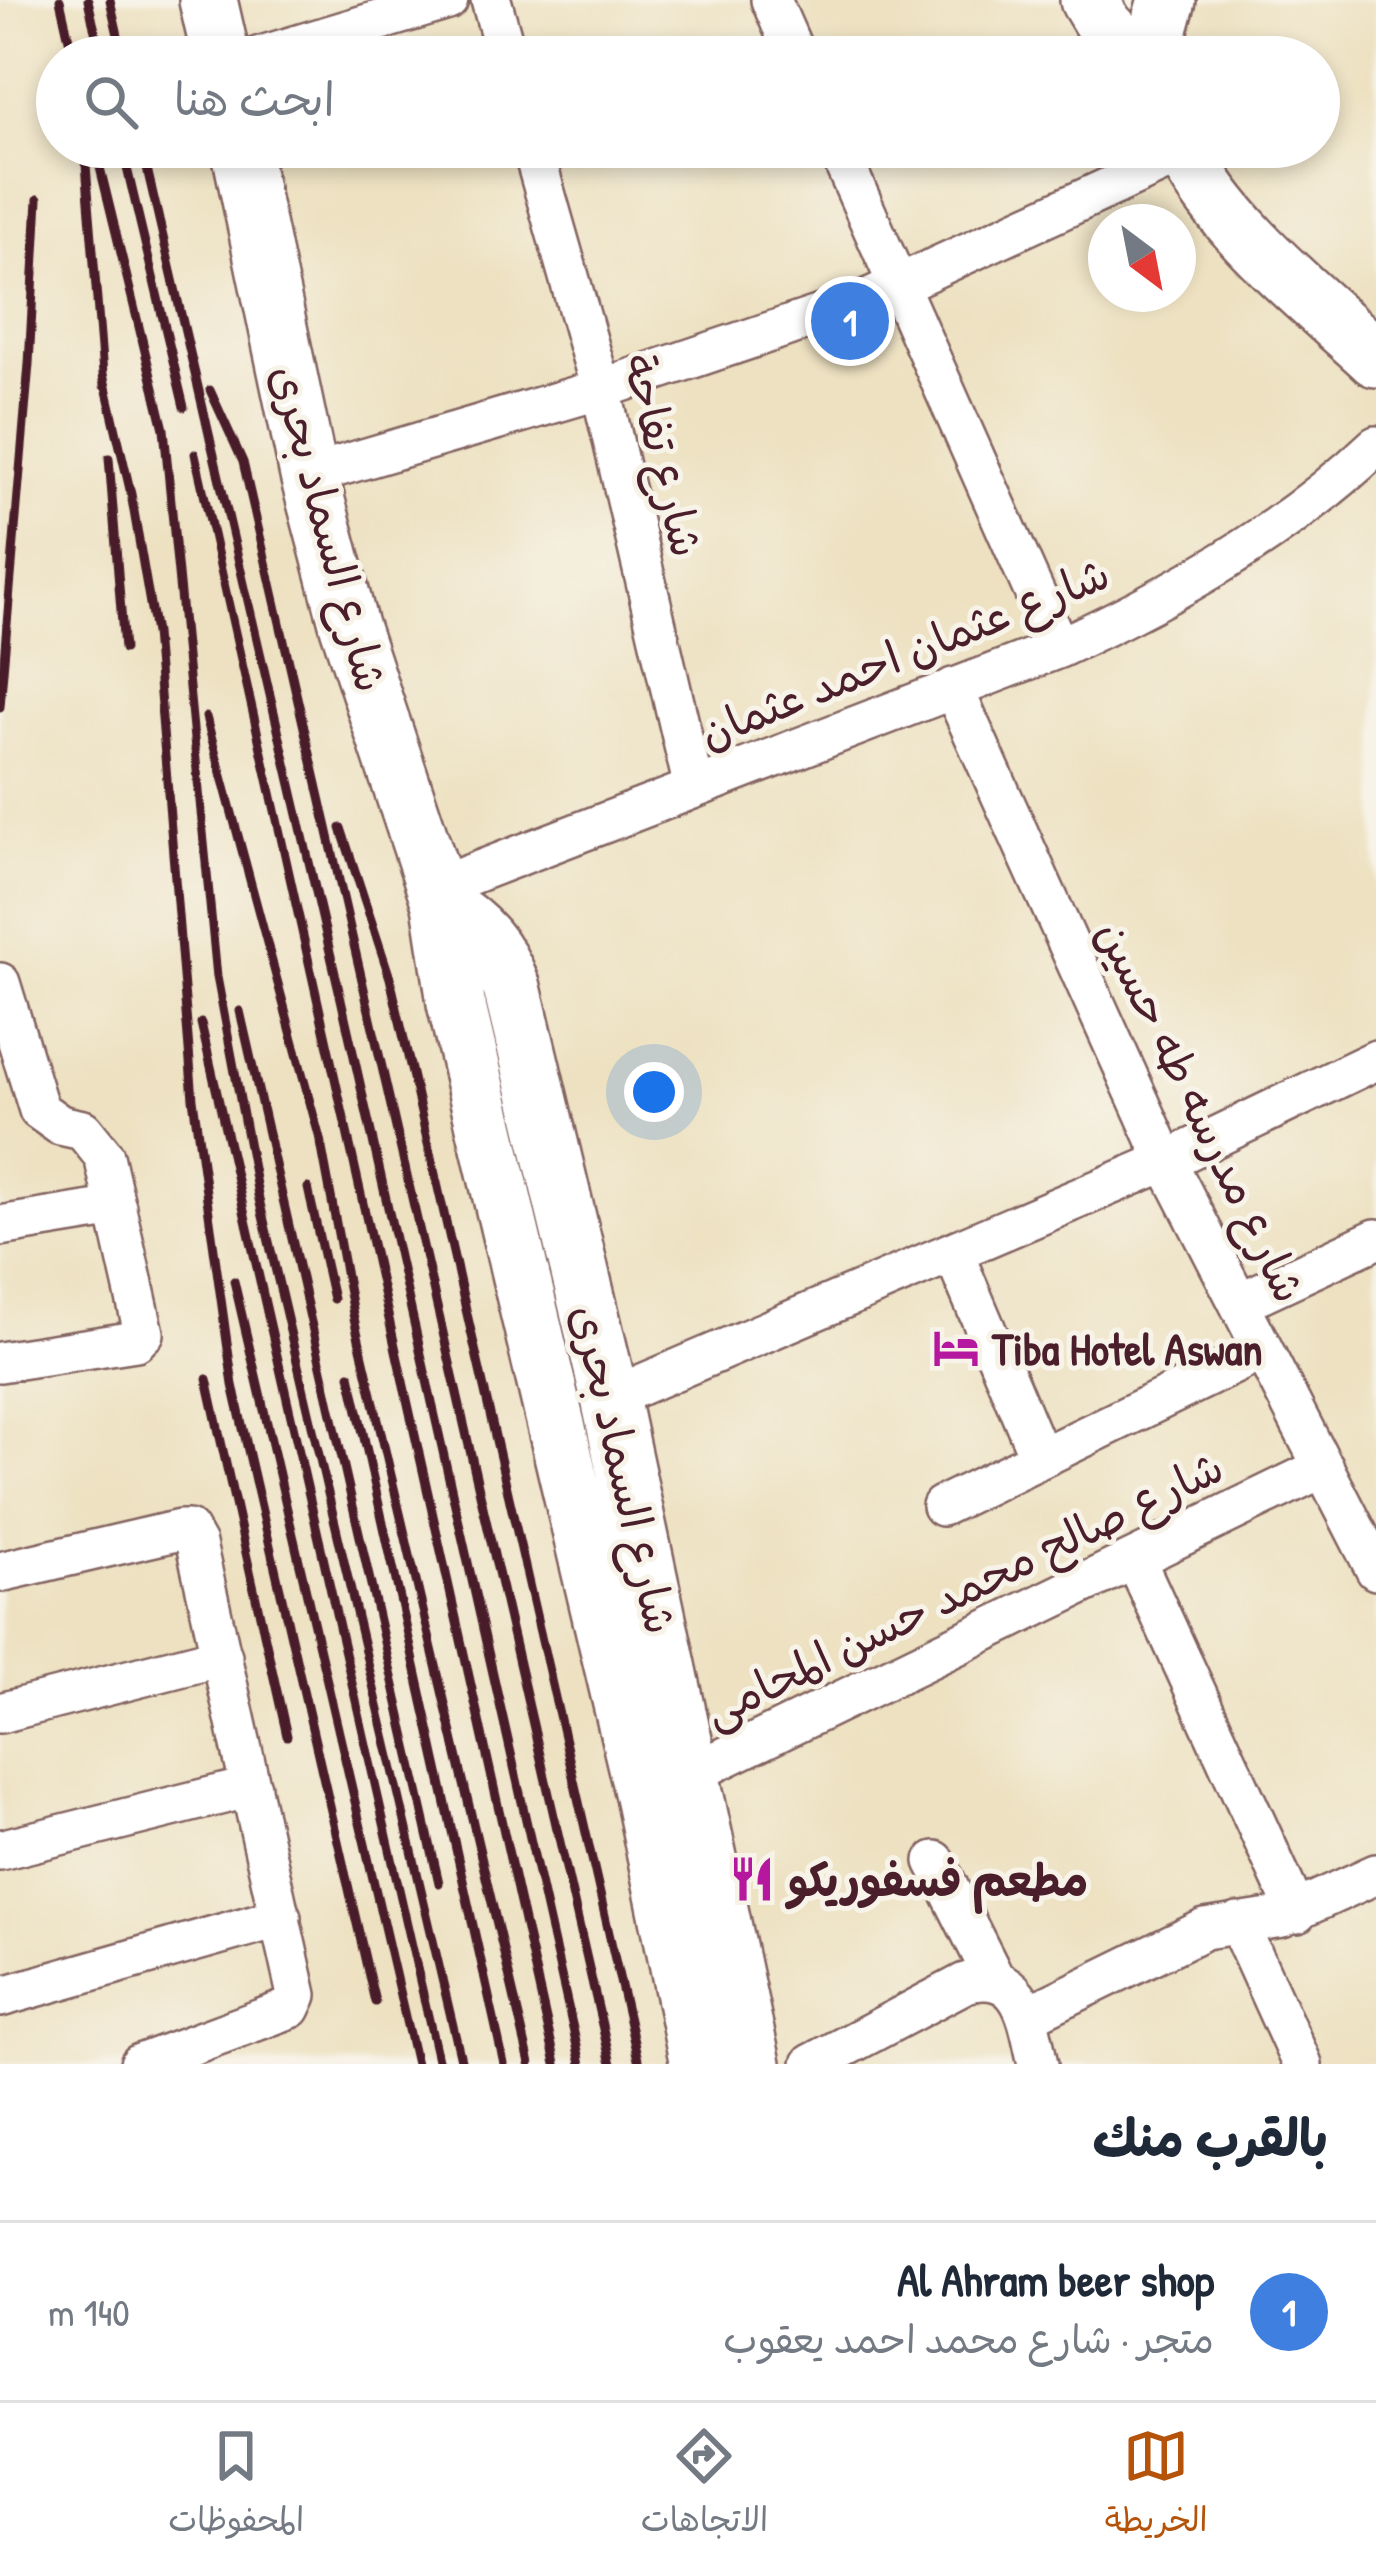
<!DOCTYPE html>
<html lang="ar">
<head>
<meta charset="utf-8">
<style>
  :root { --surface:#fff; --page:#f6f6f7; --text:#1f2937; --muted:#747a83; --line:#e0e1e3; --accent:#b45309 }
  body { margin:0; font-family:"Patrick Hand","Playpen Sans Arabic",sans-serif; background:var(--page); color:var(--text); direction:rtl }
  .compass { position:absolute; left:1088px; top:204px; width:108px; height:108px; border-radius:50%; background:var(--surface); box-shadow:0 6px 18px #0003; rotate:148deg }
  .you { position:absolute; left:654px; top:1092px; width:42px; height:42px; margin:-30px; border:9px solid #fff; border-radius:50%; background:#1a73e8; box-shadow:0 0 0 18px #1a73e833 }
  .badge { display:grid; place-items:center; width:78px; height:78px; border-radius:50%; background:var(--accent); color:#fff; font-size:39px; font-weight:700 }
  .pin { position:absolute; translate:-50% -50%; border:6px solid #fff; box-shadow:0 3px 12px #0006 }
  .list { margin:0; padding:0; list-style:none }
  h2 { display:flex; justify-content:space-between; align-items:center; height:156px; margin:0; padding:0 48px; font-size:51px }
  h2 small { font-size:39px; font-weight:400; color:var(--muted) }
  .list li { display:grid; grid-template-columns:78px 1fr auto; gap:36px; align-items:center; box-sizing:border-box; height:180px; padding:0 48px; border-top:3px solid var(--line) }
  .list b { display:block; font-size:45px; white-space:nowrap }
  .list p { margin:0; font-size:39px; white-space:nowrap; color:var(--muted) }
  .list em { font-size:39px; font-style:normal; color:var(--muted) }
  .icon { flex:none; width:66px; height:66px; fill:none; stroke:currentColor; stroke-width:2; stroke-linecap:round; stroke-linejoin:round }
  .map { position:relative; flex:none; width:1376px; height:2064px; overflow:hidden; direction:ltr }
  .search { position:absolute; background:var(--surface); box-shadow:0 6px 18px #0003; left:36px; right:36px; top:36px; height:132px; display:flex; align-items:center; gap:30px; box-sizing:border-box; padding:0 42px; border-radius:66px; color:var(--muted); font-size:45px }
  .sheet { height:336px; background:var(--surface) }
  nav { display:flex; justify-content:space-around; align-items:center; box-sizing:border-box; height:168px; border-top:3px solid var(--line); background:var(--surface); font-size:33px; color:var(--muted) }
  nav a { display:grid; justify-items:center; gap:6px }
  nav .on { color:var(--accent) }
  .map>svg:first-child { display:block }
</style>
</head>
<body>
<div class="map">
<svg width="1376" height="2064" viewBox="0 0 1376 2064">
  <rect width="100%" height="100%" fill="#f7f3e8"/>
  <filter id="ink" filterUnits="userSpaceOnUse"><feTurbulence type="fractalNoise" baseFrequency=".00833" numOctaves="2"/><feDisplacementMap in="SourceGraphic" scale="24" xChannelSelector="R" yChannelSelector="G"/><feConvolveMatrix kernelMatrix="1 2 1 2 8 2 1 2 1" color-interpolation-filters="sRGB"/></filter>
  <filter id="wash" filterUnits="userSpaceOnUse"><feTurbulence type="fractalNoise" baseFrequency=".004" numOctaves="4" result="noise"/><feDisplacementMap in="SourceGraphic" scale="48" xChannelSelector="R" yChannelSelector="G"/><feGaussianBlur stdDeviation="2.7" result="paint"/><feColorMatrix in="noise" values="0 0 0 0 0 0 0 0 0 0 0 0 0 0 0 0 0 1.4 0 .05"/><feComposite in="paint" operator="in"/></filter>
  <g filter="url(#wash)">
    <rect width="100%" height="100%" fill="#ede1c1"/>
  </g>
  <g filter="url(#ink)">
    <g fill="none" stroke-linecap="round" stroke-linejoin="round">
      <g stroke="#836360" stroke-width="44">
        <path id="street" d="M491 0 507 57
          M771 0 796 57
          M258 57 448 0
          M532 147 601 389 694 788
          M837 147 1059 648
          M309 475 601 389 865 300 1184 153
          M953 688 1166 1161 1376 1570
          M435 888 1059 648C1174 595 1283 534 1376 446
          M0 983 39 1110 60 1125 83 1130 104 1156 144 1333 136 1341 0 1362
          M0 1226 116 1207
          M953 1252 1040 1458
          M1239 1303 1376 1239
          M610 1398 1166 1161 1376 1060
          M942 1506 1263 1350
          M1135 1559 1297 1913
          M0 1572 180 1530H188L196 1544 297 1995 291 2008 140 2064
          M0 1713 222 1656
          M670 1784 1324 1467
          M0 1850 251 1787
          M935 1861 995 1980
          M1238 1923 1302 2064
          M0 1997 281 1917
          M1027 2016 1205 1929 1282 1917 1376 1874
          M812 2064 965 1983C1024 1967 1028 2021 1038 2064"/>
      </g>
      <g stroke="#836360" stroke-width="62">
        <path id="secondary" d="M208 0 221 57
          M1089 0 1104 25 1133 57
          M1151 57 1167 0
          M240 147 309 475 349 626 441 904 456 1003 644 1796 699 2064
          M1182 147C1225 232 1307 294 1376 358
          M441 904C477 926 497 948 512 988L610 1398 752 2064"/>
      </g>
      <use href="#street" stroke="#fff" stroke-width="39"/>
      <use href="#secondary" stroke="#fff" stroke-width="57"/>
      <path stroke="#4a1f2b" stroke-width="9" d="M60 0 73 57
        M88 0 101 57
        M110 0 123 57
        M95 147 164 429 217 977 258 1195 462 2064
        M122 147 184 407
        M142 147 341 999 581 2064
        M86 165 104 386
        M103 374 131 494 155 633 193 1099 233 1385 375 2002
        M210 390 243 462 611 2064
        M195 454 556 2064
        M109 458 124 649
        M0 707 29 364 38 199
        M206 717 321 1143 353 1314 530 2064
        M341 828 390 978 639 2064
        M240 1011 439 1883
        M201 1023 439 2064
        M308 1188 333 1299
        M234 1281 416 2064
        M350 1375 504 2064
        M207 1379 287 1736"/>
    </g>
  </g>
  <defs>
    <g id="hotel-bare" transform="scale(3.6)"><path d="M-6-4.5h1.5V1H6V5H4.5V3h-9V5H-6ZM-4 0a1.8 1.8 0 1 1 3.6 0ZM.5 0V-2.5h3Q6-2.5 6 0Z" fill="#b5179e" stroke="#f7f3e8" stroke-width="2.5" paint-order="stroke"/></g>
    <g id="restaurant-bare" transform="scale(3.6)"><path d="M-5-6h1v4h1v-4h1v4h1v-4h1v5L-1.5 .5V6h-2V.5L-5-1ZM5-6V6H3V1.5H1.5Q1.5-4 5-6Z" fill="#b5179e" stroke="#f7f3e8" stroke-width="2.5" paint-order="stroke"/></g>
  </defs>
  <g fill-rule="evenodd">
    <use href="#hotel-bare" x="956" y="1348"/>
    <use href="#restaurant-bare" x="752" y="1879"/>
  </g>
  <g text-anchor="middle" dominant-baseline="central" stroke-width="10" stroke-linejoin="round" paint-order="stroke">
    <g font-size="45" fill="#4a1f2b" stroke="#f7f3e8">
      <text transform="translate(664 455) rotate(76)">شارع تفاحة</text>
      <text transform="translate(330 528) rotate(75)">شارع السماد بحرى</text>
      <text transform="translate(904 652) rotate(-22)">شارع عثمان احمد عثمان</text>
      <text transform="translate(1202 1111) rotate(64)">شارع مدرسه طه حسين</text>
      <text transform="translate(625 1469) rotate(77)">شارع السماد بحرى</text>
      <text transform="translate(963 1588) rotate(-26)">شارع صالح محمد حسن المحامى</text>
    </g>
    <g font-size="45" font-weight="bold" fill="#4a1f2b" stroke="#f7f3e8" text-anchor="start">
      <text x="992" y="1348">Tiba Hotel Aswan</text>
      <text x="788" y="1879">مطعم فسفوريكو</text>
    </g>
  </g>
</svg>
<svg class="compass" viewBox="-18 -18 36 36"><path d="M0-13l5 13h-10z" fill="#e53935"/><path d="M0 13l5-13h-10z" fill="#747a83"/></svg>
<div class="you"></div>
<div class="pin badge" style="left:850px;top:321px;background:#3f7fe0">1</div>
<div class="search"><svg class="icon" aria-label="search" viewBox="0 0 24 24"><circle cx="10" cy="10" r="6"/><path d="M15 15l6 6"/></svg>ابحث هنا</div>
</div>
<section class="sheet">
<h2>بالقرب منك<small></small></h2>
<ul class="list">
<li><span class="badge" style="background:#3f7fe0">1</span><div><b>Al Ahram beer shop</b><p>متجر · شارع محمد احمد يعقوب</p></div><em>140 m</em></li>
</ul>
</section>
<nav>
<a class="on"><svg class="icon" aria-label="map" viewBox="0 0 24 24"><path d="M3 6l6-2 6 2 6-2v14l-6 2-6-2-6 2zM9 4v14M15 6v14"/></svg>الخريطة</a>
<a><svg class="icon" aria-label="directions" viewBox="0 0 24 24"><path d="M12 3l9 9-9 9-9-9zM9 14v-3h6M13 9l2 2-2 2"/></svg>الاتجاهات</a>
<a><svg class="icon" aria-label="saved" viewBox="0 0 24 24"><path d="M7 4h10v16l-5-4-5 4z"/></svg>المحفوظات</a>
</nav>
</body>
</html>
